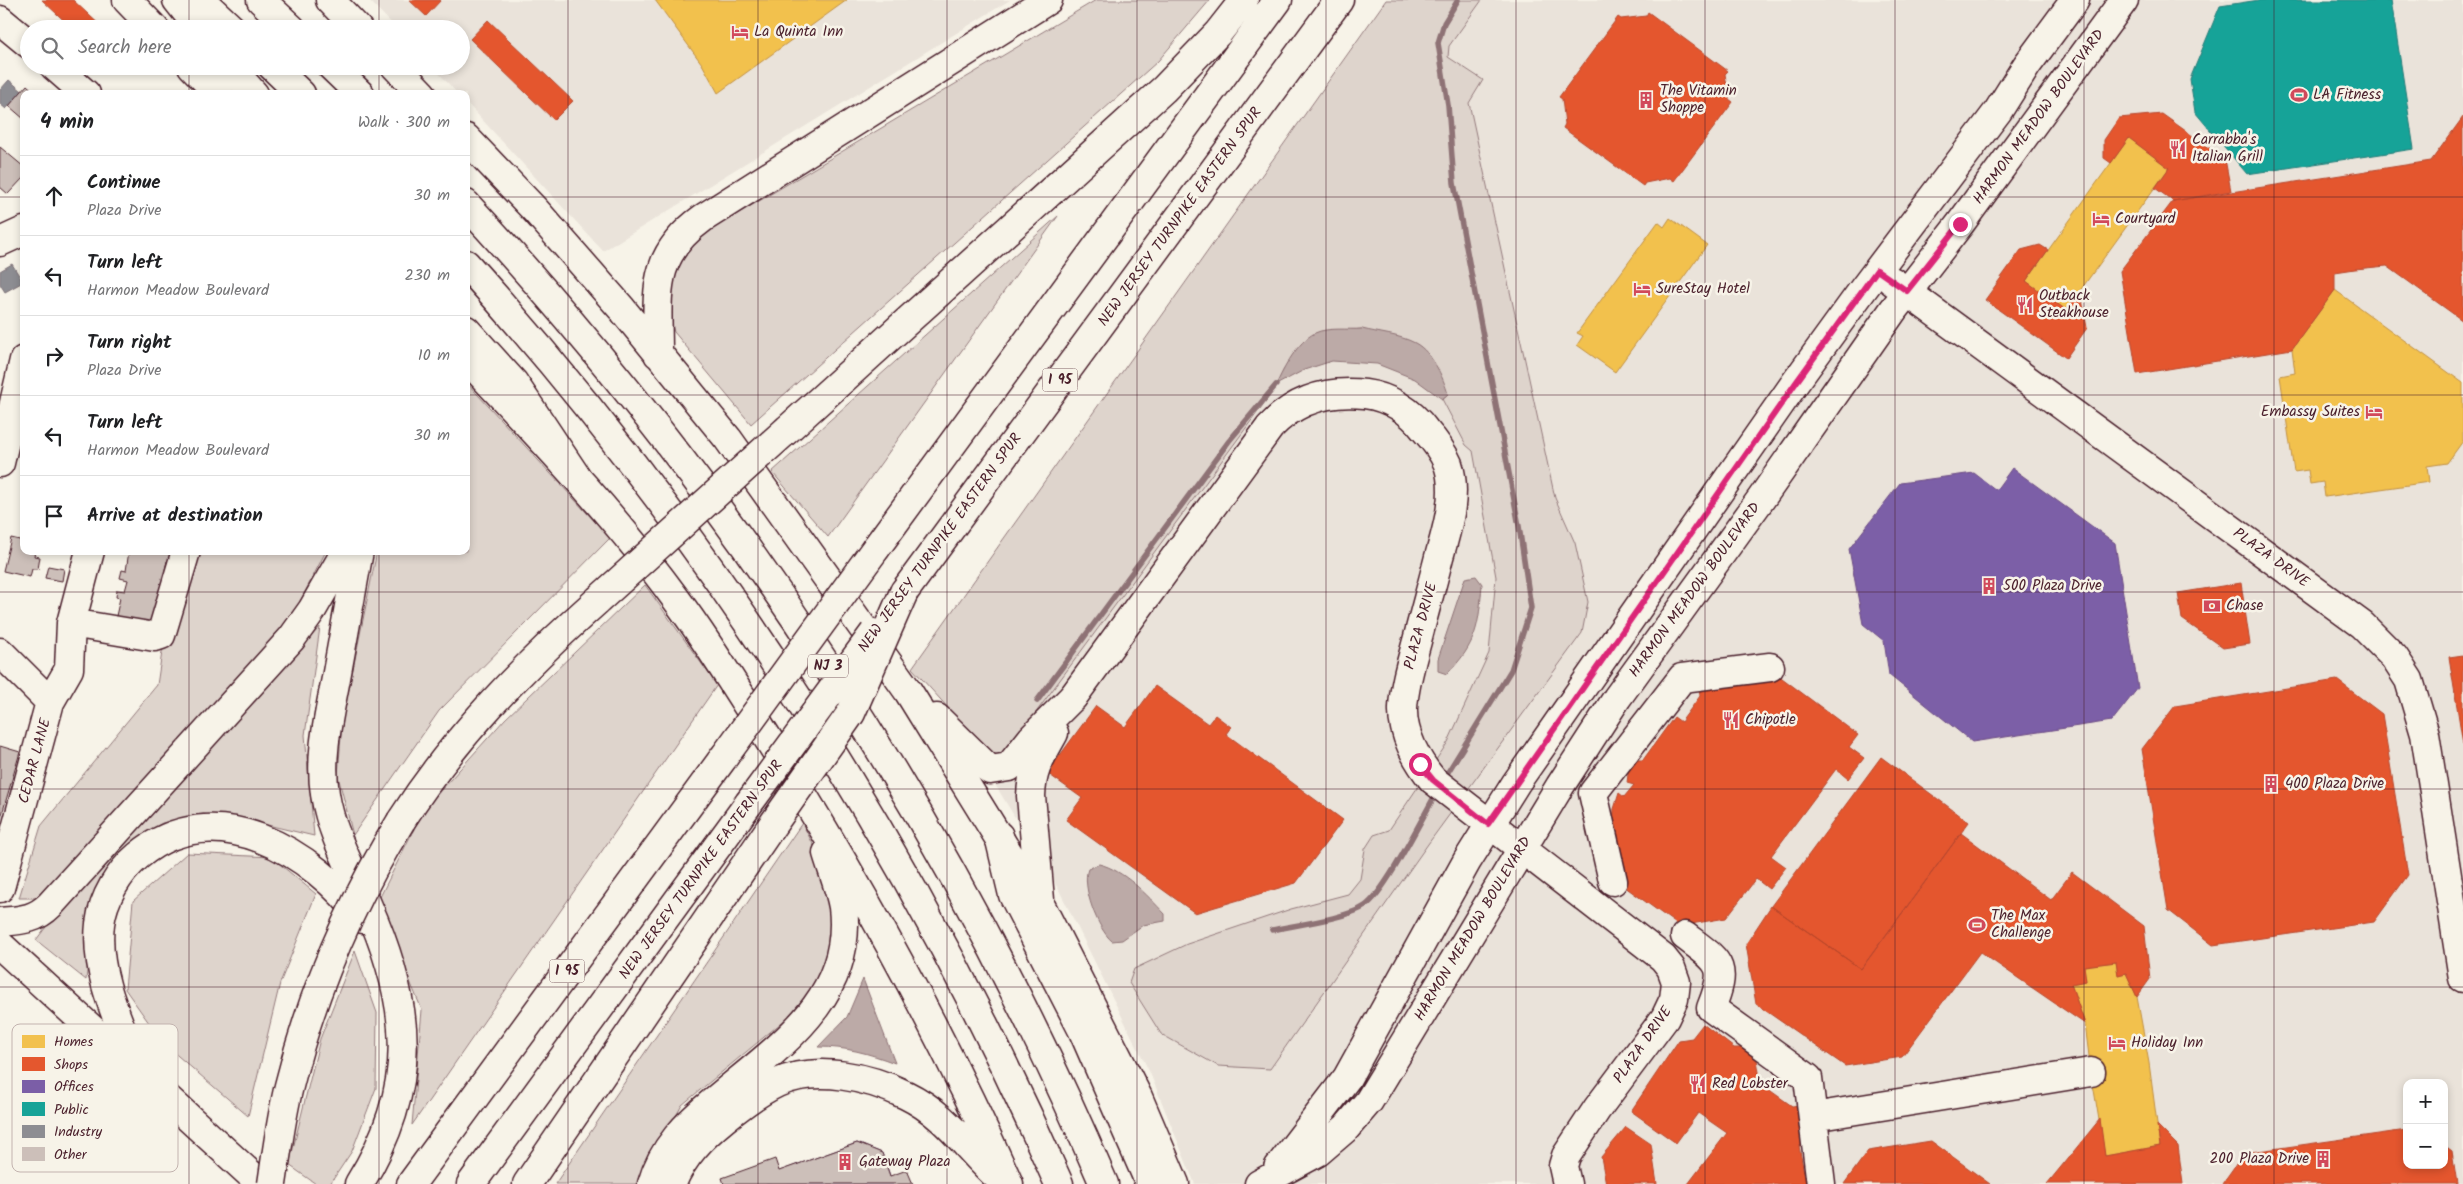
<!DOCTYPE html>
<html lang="en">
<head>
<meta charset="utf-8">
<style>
  :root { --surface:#fff; --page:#f6f6f6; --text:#202124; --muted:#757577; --line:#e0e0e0 }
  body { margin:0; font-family:Kalam,sans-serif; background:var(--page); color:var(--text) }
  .controls { position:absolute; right:15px; bottom:15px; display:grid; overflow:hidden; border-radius:10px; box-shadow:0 2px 8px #0003 }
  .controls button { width:45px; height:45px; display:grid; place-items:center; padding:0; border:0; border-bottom:1px solid var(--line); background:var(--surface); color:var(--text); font:25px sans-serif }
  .stop { position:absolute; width:15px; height:15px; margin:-11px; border:4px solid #db2777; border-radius:50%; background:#fff }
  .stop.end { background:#db2777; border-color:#fff; box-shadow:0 1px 5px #0008 }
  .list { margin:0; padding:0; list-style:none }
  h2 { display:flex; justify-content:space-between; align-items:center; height:65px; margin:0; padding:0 20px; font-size:21px }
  h2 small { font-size:16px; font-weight:400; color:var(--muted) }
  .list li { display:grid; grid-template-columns:32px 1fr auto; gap:15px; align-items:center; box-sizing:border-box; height:80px; padding:0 20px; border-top:1px solid var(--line) }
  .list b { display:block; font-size:19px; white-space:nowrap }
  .list p { margin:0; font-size:16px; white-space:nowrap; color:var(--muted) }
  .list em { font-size:16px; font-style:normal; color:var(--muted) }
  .icon { flex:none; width:28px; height:28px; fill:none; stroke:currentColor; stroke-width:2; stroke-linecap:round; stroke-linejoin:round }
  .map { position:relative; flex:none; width:2463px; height:1184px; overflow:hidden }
  .search { position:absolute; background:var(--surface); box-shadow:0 2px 8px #0003; left:20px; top:20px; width:450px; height:55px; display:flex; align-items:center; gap:12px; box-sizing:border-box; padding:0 18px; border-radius:28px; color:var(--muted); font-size:19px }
  .panel { position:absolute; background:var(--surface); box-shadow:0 2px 8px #0003; left:20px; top:90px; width:450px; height:465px; border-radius:10px }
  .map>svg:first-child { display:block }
</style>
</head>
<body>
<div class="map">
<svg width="2463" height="1184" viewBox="0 0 2463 1184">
  <rect width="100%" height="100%" fill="#f7f3e8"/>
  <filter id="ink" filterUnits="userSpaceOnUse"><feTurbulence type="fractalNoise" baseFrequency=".02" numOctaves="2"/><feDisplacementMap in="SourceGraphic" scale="10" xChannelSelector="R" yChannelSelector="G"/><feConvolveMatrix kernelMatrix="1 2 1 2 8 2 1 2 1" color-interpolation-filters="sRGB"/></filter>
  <g filter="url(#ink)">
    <path fill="#eae3da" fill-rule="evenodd" d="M369 0H1010L603 251 466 102V94H458L432 66H461V29H397Z
      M1482 0H2463V1184H1195L1150 1073 1059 890 950 710ZM2407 1083H2444V1165H2407Z"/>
    <path fill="#ded4cc" stroke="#947a7c" d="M1096 0H1210L1158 61 751 424 674 332 665 296 687 244Z
      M1386 0H1482L1449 46 1448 57 1483 80 1469 103 1555 498 1575 543 1588 602 1582 633 1428 844 1270 1069 1218 1066 1161 1034 1129 983 1134 969 1187 944 1291 909 1348 894 1360 879 1365 849 1374 835 1389 830 1448 742 1489 653 1496 577 1473 451 1466 445 1442 399 1448 394 1362 329 1316 333 1284 369 1274 390 1009 749 991 759 967 739 950 710 912 668Z
      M1058 216 828 537 772 472Z
      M466 382 610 538 439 711 353 835 338 776 342 723 377 551H466Z
      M192 551H326L289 623 40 898H19L41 826 157 685 162 652Z
      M645 585 717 685 412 1125 422 1010 377 903 424 809 505 719Z
      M320 627 305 735 314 836 255 822 203 814 162 823 119 854 97 886 86 980 36 940 78 885Z
      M802 823 826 869 832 931 816 994 682 1105 638 1184H555Z
      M187 853 271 857 316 894 280 983 248 1116 164 1044 125 989 133 901Z
      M355 951 377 1013 376 1088 352 1151 330 1184H316L289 1165 320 1039Z"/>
    <path fill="#bcaaa7" stroke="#8e7275" d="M1362 329C1378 333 1400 335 1415 343 1432 352 1443 377 1448 394L1442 399 1415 379 1377 364 1332 361 1304 370 1276 385C1284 368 1297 342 1315 333 1328 327 1348 330 1362 329Z
      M1476 576 1482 584C1479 625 1477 644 1447 674L1438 671V659L1465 578Z
      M1099 864C1124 870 1147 895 1165 914V921L1143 925 1122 940 1112 941C1098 930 1081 886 1088 869Z
      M863 979 895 1063C868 1053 846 1047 818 1047L847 1017Z"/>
    <path fill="#f2c14e" stroke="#c09044" d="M655 0H847L718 93 702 64Z
      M2129 138 2169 168 2066 310 2026 281Z
      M1670 218 1707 245 1615 372 1577 345 1583 336 1577 333 1658 222 1664 227Z
      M2335 290 2463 383V441L2447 463 2427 466 2429 482 2325 497 2323 482 2310 484 2308 470 2294 472 2280 376 2295 373 2292 349Z
      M2116 962 2118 975 2126 973 2137 997 2149 1063 2160 1146 2105 1156 2091 1072 2085 1024 2071 984 2086 981 2084 966Z"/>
    <path fill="#e4572e" stroke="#b6462d" d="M42 0H73L104 29H73Z
      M409 0H441L426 16Z
      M1648 12 1728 71 1725 74 1729 99 1733 102 1674 181 1670 178 1645 183 1643 186 1563 128 1565 124 1562 99 1559 97 1618 17 1621 19 1646 16Z
      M488 20 573 101 554 120 470 39Z
      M2162 114 2225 159 2231 191 2173 201 2155 188 2169 168 2129 138 2111 163 2104 158V140L2119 118Z
      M2463 117V321L2387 266 2355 269 2335 272V290L2292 349 2137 374 2120 271 2173 201 2431 161Z
      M2040 245 2048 250 2026 281 2066 310 2077 295 2082 299 2087 328 2066 358 1985 300 2021 250Z
      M2241 583 2250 644 2223 648 2182 619 2178 593Z
      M2463 655V744L2449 657Z
      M1778 675 1858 735 1849 747 1864 758 1848 779 1836 769 1771 856 1786 867 1769 889 1756 879 1726 918 1679 926 1621 884 1613 834 1614 809 1619 793 1624 797 1634 785 1627 783 1629 765 1636 760H1643L1674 717 1681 722 1700 696 1699 687Z
      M2337 680 2382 714 2408 875 2374 922 2213 945 2168 910 2142 749 2175 706Z
      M1155 686 1208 724 1215 715 1231 727 1226 734 1343 820 1296 883 1195 913 1066 820 1082 798 1047 773 1096 706 1125 727Z
      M1881 757 1969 822 1861 969 1771 906Z
      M1961 833 2051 900 2072 872 2144 926 2150 979 2137 997 2126 973 2118 975 2116 962 2084 966 2086 981 2071 984 2085 1024 1980 952 1902 1057 1845 1066 1756 1004 1746 944 1771 906 1861 969Z
      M1703 1024 1734 1048H1741L1757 1060 1761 1084 1792 1106 1800 1105 1807 1145 1799 1146 1806 1184H1688L1727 1133 1698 1113 1676 1143 1631 1111 1679 1040 1692 1038Z
      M2100 1119 2105 1156 2160 1146 2157 1125 2178 1146 2183 1184H2047Z
      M1626 1127 1651 1144 1657 1184H1606L1601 1157Z
      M2407 1130V1165H2444V1145L2452 1151 2457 1184H2222L2244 1153Z
      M1931 1141 1990 1184H1844L1868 1151Z"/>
    <path fill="#7b5ea7" stroke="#6c4b82" d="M2012 468 2115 543 2138 688 2112 721 1972 742 1889 675 1884 641 1863 624 1849 549 1900 483 1974 473 1996 490Z
      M857 1143 882 1153 893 1184H766L763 1177Z"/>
    <path fill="#17a398" stroke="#267b77" d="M2259 0H2391L2414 149 2247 174 2195 112 2190 79 2220 6Z"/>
    <path fill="#8d8d92" stroke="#796c73" d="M9 80 22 91 6 109 0 104V90Z
      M12 264 23 282 5 292 0 284V271Z"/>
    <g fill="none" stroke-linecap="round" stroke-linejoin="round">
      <path stroke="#8e7275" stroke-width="5.5" d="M1037 701 1229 441 1276 385
        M1443 780 1511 670 1531 608 1519 526 1454 183 1448 105 1438 43 1444 23 1458 0
        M1272 930C1295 925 1348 918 1365 906 1385 893 1423 816 1437 792"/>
    </g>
    <path fill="#ccbfb9" stroke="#4a1f2b" d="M27 85 37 94H24V119L9 106Z
      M0 147 24 167V177L8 194 0 187Z
      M11 538 24 541V551H35L34 556 40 557 38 569H32L30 577 3 571Z
      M129 551H177L174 562 167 561 153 625 116 616 120 598 116 597 117 590 125 591 128 580 120 578 122 570 126 571Z
      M48 566 64 569 62 581 45 578Z
      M0 746 20 752 0 821Z
      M857 1143 882 1153 890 1176 907 1170 913 1184H724L722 1178 775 1159 779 1171Z"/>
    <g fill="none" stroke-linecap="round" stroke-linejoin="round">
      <g stroke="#4a1f2b" stroke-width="31">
        <path id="minor" d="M0 20 29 44
          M54 66 86 94
          M0 242 24 231
          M1892 281 2362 625 2394 657 2409 680 2425 734 2463 978
          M0 463 24 360
          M71 623 155 637 161 635 186 551
          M0 652 50 702
          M1073 697 1270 427C1295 400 1328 390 1365 394 1389 397 1411 411 1425 430 1434 440 1443 452 1448 464 1458 494 1447 529 1439 557 1432 585 1424 613 1417 641 1411 663 1404 686 1403 708 1402 734 1417 761 1433 780L1663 958 1671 968 1676 982 1674 999 1665 1018 1597 1109 1566 1156 1563 1166 1567 1184
          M1613 881 1593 793 1682 678 1770 667
          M0 888 50 702 69 669 71 623 90 551
          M1685 936C1719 962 1729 964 1711 1008L1808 1078 1821 1184
          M1813 1117 2091 1072
          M1278 1168 1347 1078 1467 861 1516 783 1795 383 1864 288 1998 111 2027 65 2075 0
          M1259 1184 1318 1152 1346 1128 1369 1101 1560 786 1617 698 1761 499 1894 309 1960 224 2124 0"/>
      </g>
      <g stroke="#4a1f2b" stroke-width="31">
        <path id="major" d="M127 0 155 29
          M330 0 358 29
          M192 66 219 94
          M395 66 422 94
          M466 138 536 211 622 309 728 439 908 691 1041 906 1138 1097 1175 1184
          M658 354C658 294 649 257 703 218L1048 0
          M466 358C539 436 613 513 676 599 711 646 741 696 772 745 862 888 940 1030 1009 1184
          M937 718 990 770 1009 767 1032 738 1073 697
          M1040 900 1031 796C1032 768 1041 757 1054 733
          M0 922C21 920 35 920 50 905L292 638 312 610 346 551
          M0 945 261 1184
          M672 1183C683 1156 702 1137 724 1119 741 1105 758 1092 777 1083 817 1065 869 1077 906 1095 949 1116 966 1149 999 1178
          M652 1184C662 1148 687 1123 715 1100 776 1048 854 1000 843 907 840 889 832 870 827 853"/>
      </g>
      <g stroke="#4a1f2b" stroke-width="31">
        <path id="highway" d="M177 0 200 29
          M201 0 232 29
          M261 0 292 29
          M229 66 254 94
          M272 66 301 94
          M331 66 360 94
          M466 204C733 492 950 823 1104 1184
          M466 264C712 537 911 848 1059 1184
          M466 330 514 383 576 476
          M788 429 1164 89 1218 33 1244 0
          M876 548 1278 0
          M904 592 1339 0
          M401 821C455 736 523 667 598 600
          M999 836 1013 895 1082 1029 1150 1184
          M139 1073C121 1026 94 975 100 924 103 898 119 872 138 856 214 792 314 852 363 919
          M359 1184C420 1087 412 1005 367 904 351 868 331 833 325 794 319 755 329 716 336 678 344 636 351 593 359 551
          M411 1184 724 757
          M471 1184 749 803
          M527 1184 769 830"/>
      </g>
      <use href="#minor" stroke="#f7f3e8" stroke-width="28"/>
      <use href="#major" stroke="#f7f3e8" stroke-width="28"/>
      <use href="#highway" stroke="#f7f3e8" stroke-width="28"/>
      <g stroke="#4a1f2b" stroke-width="31" stroke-linecap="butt">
        <path id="highway-bridge" d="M598 600 788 429
          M724 757 876 548
          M749 803 874 633
          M769 830 851 713 904 592
          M272 1184C277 1151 281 1118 289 1086 312 992 350 904 401 821"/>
      </g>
      <use href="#highway-bridge" stroke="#f7f3e8" stroke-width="28"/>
    </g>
  </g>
  <g fill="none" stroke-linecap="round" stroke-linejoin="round" filter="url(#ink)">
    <path stroke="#db2777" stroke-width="6" d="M1420 764 1433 780 1488 824 1795 384 1877 270 1907 291 1960 224"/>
  </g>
  <path fill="none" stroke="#4a1f2b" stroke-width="1" stroke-opacity="0.55" d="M189 0V29M379 0V29M568 0V1184M758 0V1184M947 0V1184M1137 0V1184M1326 0V1184M1516 0V1184M1705 0V1184M1895 0V1184M2084 0V1184M2274 0V1184M189 66V94M379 66V94M0 197H24M466 197H2463M0 395H24M466 395H2463M189 551V1184M379 551V1184M0 592H2463M0 789H2463M0 987H2463"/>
  <defs>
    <g id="hotel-bare" transform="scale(1.35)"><path d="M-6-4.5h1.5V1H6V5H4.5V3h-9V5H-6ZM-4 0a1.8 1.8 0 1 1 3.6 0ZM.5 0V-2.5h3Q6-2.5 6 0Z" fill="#d1495b" stroke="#f7f3e8" stroke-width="2.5" paint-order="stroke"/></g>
    <g id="stadium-bare" transform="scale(1.35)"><path d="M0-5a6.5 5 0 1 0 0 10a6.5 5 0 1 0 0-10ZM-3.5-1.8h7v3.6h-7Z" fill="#d1495b" stroke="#f7f3e8" stroke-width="2.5" paint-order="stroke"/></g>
    <g id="building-bare" transform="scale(1.35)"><path d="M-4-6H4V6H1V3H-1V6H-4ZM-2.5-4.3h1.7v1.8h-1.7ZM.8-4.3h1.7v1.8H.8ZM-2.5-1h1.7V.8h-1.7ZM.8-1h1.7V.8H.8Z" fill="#d1495b" stroke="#f7f3e8" stroke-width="2.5" paint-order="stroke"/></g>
    <g id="restaurant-bare" transform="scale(1.35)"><path d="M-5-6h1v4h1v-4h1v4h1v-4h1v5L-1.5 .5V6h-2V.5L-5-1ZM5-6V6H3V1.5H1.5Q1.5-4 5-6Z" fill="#d1495b" stroke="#f7f3e8" stroke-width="2.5" paint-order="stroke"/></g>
    <g id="bank-bare" transform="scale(1.35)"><path d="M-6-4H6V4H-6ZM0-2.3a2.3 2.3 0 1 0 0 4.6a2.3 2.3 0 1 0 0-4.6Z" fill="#d1495b" stroke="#f7f3e8" stroke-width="2.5" paint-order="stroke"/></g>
  </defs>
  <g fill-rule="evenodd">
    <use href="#hotel-bare" x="740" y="32"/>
    <use href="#stadium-bare" x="2299" y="95"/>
    <use href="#building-bare" x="1646" y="100"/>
    <use href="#restaurant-bare" x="2178" y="149"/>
    <use href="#hotel-bare" x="2101" y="219"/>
    <use href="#hotel-bare" x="1642" y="289"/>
    <use href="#restaurant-bare" x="2025" y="305"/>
    <use href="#hotel-bare" x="2374" y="412"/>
    <use href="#building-bare" x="1989" y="586"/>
    <use href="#bank-bare" x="2212" y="606"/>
    <use href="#restaurant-bare" x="1731" y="720"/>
    <use href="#building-bare" x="2271" y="784"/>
    <use href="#stadium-bare" x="1977" y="925"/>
    <use href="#hotel-bare" x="2117" y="1043"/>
    <use href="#restaurant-bare" x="1698" y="1084"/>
    <use href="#building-bare" x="2323" y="1159"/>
    <use href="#building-bare" x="845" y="1162"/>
  </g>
  <g text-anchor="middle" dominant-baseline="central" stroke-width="5" stroke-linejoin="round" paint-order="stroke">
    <g fill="#f7f3e8" stroke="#7e5f64" stroke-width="1">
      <rect x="1042.5" y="368.5" width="35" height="23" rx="4"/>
      <rect x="808" y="654.5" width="40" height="23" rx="4"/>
      <rect x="549.5" y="959.5" width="35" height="23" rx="4"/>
    </g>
    <g font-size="14" font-weight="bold" fill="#4a1f2b">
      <text x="1060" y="380">I 95</text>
      <text x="828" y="666">NJ 3</text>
      <text x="567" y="971">I 95</text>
    </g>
    <g font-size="15" fill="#4a1f2b" stroke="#f7f3e8" text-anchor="start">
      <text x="754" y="32">La Quinta Inn</text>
      <text x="1660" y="91">The Vitamin<tspan x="1660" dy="17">Shoppe</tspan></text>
      <text x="2313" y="95">LA Fitness</text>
      <text x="2192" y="140">Carrabba's<tspan x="2192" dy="17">Italian Grill</tspan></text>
      <text x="2115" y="219">Courtyard</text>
      <text x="1656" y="289">SureStay Hotel</text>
      <text x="2039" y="296">Outback<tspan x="2039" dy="17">Steakhouse</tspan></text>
      <text x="2360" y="412" text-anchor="end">Embassy Suites</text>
      <text x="2003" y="586">500 Plaza Drive</text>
      <text x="2226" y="606">Chase</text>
      <text x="1745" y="720">Chipotle</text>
      <text x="2285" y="784">400 Plaza Drive</text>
      <text x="1991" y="916">The Max<tspan x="1991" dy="17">Challenge</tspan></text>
      <text x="2131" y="1043">Holiday Inn</text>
      <text x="1712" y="1084">Red Lobster</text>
      <text x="2309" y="1159" text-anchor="end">200 Plaza Drive</text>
      <text x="859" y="1162">Gateway Plaza</text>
    </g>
    <g font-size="15" fill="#4a1f2b" stroke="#f7f3e8">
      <text transform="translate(2039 117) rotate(-54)">HARMON MEADOW BOULEVARD</text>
      <text transform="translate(1180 217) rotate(-54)">NEW JERSEY TURNPIKE EASTERN SPUR</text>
      <text transform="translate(940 543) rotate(-54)">NEW JERSEY TURNPIKE EASTERN SPUR</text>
      <text transform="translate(2271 558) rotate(36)">PLAZA DRIVE</text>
      <text transform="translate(1695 590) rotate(-54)">HARMON MEADOW BOULEVARD</text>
      <text transform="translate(1421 626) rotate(-75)">PLAZA DRIVE</text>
      <text transform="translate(35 761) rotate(-75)">CEDAR LANE</text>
      <text transform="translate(701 870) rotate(-54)">NEW JERSEY TURNPIKE EASTERN SPUR</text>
      <text transform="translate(1473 929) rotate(-59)">HARMON MEADOW BOULEVARD</text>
      <text transform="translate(1643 1045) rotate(-55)">PLAZA DRIVE</text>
    </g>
  </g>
  <rect x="12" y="1024" width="166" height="148" rx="8" fill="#f7f3e8" stroke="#c3b3af" stroke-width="1"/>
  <rect x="22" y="1035" width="23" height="13" fill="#f2c14e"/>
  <rect x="22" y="1057" width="23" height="14" fill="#e4572e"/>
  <rect x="22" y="1080" width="23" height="13" fill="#7b5ea7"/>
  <rect x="22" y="1102" width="23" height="14" fill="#17a398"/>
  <rect x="22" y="1125" width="23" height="13" fill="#8d8d92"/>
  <rect x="22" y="1147" width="23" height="14" fill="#ccbfb9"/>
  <g font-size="14" fill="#4a1f2b">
    <text x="54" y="1046">Homes</text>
    <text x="54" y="1069">Shops</text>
    <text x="54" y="1091">Offices</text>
    <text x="54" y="1114">Public</text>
    <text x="54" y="1136">Industry</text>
    <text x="54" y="1159">Other</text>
  </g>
</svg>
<div class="controls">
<button>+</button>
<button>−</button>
</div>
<div class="stop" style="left:1420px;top:764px"></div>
<div class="stop end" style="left:1960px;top:224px"></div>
<div class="search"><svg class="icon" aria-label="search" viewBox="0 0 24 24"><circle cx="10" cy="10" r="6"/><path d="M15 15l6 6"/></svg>Search here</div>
<section class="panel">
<h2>4 min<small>Walk · 300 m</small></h2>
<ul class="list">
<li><svg class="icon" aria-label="ahead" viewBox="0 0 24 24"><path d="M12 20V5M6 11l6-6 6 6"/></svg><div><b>Continue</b><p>Plaza Drive</p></div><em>30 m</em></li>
<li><svg class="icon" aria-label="left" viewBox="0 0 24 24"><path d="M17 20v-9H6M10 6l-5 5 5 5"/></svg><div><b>Turn left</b><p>Harmon Meadow Boulevard</p></div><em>230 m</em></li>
<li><svg class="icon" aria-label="right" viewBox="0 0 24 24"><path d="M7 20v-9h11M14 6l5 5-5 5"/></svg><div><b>Turn right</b><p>Plaza Drive</p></div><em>10 m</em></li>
<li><svg class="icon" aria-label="left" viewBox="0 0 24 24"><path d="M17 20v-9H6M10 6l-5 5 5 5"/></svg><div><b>Turn left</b><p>Harmon Meadow Boulevard</p></div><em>30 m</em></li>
<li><svg class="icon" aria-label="arrive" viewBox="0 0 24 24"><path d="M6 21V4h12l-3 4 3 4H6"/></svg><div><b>Arrive at destination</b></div></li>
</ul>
</section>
</div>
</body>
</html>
